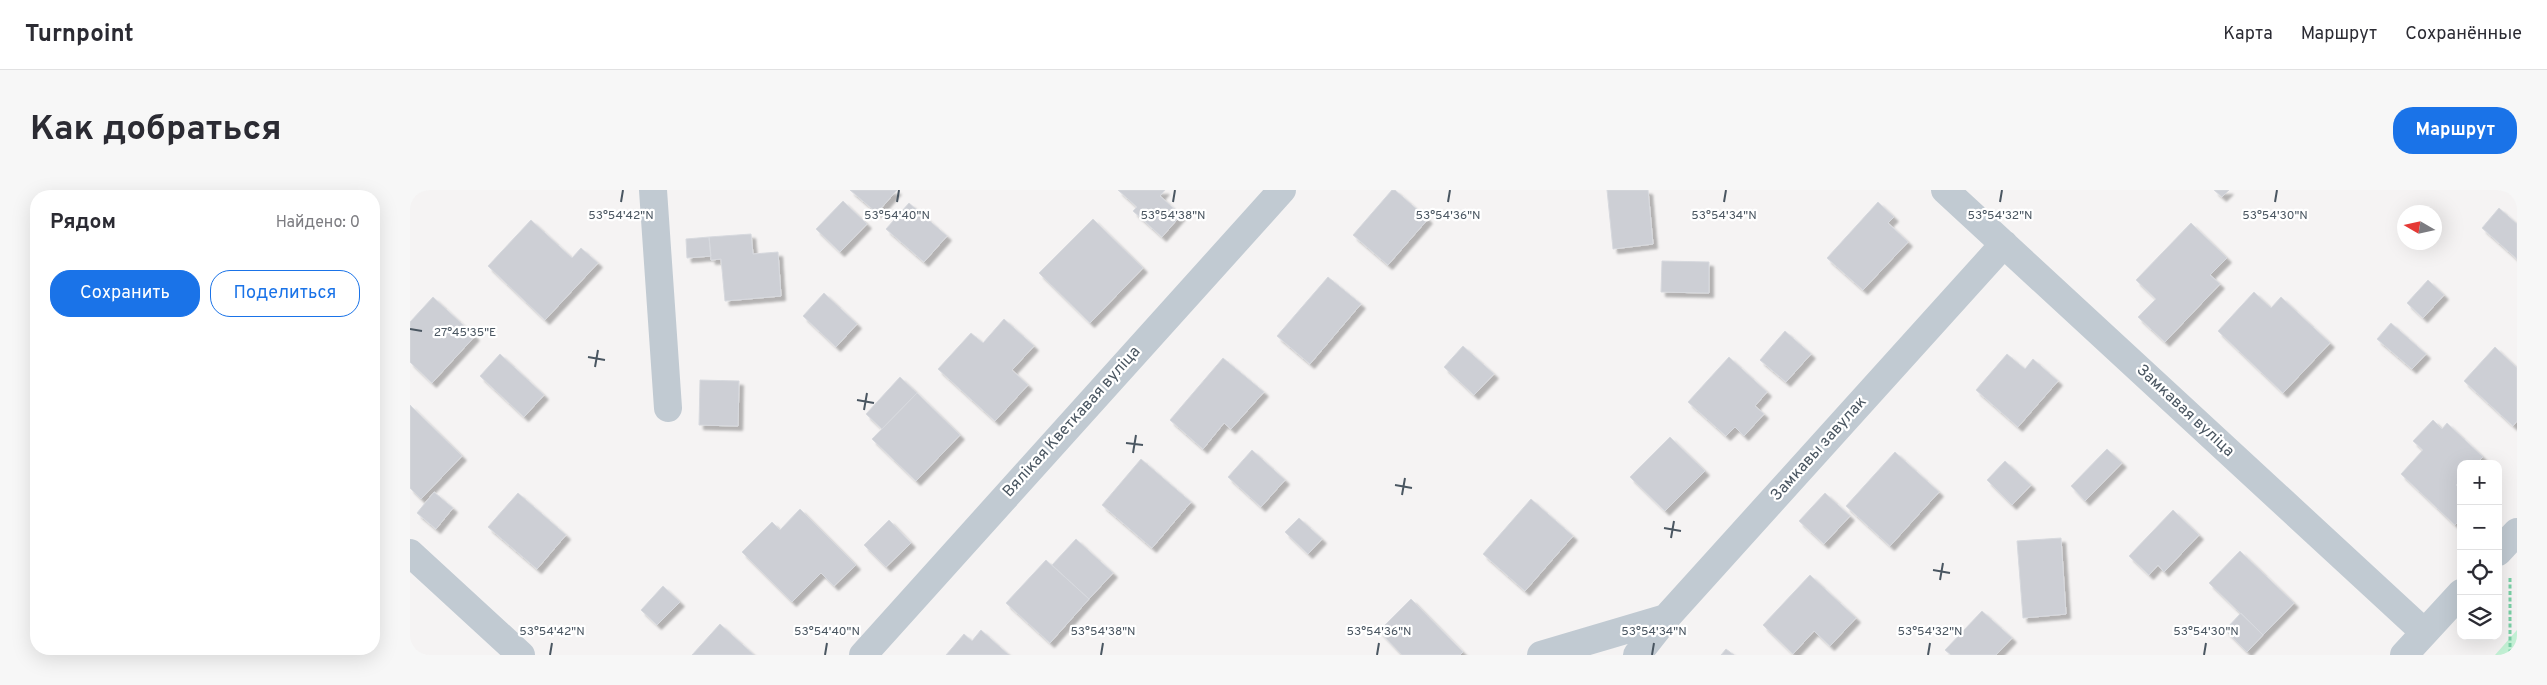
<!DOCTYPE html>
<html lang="ru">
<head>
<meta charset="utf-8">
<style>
  :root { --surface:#fff; --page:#f7f7f7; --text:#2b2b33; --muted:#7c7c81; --line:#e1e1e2; --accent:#1a73e8 }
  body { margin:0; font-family:Overpass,sans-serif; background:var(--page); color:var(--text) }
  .controls { position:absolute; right:15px; bottom:15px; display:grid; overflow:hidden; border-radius:10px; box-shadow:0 5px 20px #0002 }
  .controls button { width:45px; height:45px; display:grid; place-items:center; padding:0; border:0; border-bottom:1px solid var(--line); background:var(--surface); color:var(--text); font:25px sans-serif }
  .compass { position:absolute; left:1987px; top:15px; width:45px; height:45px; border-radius:50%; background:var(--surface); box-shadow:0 5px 20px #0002; rotate:279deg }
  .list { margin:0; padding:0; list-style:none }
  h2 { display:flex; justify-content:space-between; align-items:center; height:65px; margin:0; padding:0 20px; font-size:21px }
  h2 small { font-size:16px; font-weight:400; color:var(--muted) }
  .actions { display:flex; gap:10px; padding:15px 20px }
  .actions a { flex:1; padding:11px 0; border:1px solid var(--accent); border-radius:20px; text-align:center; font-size:18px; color:var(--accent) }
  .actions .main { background:var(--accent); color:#fff }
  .icon { flex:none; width:28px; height:28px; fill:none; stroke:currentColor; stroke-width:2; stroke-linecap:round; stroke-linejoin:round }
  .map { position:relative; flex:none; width:2107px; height:465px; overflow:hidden; border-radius:20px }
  header { display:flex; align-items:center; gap:30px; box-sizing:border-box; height:70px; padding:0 25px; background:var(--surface); border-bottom:1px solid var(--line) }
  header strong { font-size:24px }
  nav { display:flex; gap:28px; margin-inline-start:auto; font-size:18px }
  .intro { display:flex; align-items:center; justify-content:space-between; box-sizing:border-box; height:120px; padding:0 30px }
  h1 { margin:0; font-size:35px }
  .button { padding:12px 22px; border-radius:20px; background:var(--accent); color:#fff; font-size:18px; font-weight:700 }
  main { display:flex; gap:30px; padding:0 30px }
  aside { flex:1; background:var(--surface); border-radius:20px; box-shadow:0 5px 20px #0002 }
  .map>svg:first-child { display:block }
</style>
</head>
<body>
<header>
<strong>Turnpoint</strong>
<nav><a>Карта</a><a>Маршрут</a><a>Сохранённые</a></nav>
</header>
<div class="intro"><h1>Как добраться</h1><a class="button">Маршрут</a></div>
<main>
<aside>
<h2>Рядом<small>Найдено: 0</small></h2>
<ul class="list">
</ul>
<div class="actions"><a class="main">Сохранить</a><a>Поделиться</a></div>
</aside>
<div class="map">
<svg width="2107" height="465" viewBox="0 0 2107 465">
  <defs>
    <filter id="shadow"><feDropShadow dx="4.5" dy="4.5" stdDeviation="1" flood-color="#0004"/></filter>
  </defs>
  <rect width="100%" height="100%" fill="#f5f3f3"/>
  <path fill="#c3f1d5" d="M2107 440V465H2085Z"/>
  <path fill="#cdcfd5" stroke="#d7d9de" filter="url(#shadow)" d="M440 0H487L467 23Z
    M708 0H755L750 6 771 25 752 47 723 21 727 17Z
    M982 0H985L1018 29 978 75 943 45Z
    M1197 0H1238L1243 54 1203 59Z
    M1804 0H1819L1812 7Z
    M433 11 457 34 430 62 406 39Z
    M1468 12 1484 27 1478 33 1498 52 1453 100 1417 68Z
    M499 13 537 46 514 72 476 39Z
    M2089 18 2107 34V69L2072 38Z
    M683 29 733 78 680 133 629 83Z
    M121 30 162 68 171 58 188 73 135 130 78 76Z
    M1781 33 1817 68 1800 85 1810 94 1755 152 1728 127 1746 109 1726 90Z
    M341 44 343 64 368 62 371 106 315 111 311 69 301 70 299 47Z
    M299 47 301 66 277 68 276 49Z
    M1252 71 1299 72V103L1251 102Z
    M918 87 951 114 900 174 867 146Z
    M2018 90 2034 105 2013 128 1997 113Z
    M1844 102 1861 118 1871 107 1920 153 1873 203 1808 141Z
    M414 103 447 134 426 157 393 126Z
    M23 107 65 146 22 193 0 172V132Z
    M594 129 624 156 602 180 618 195 585 231 528 179 561 143 573 153Z
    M1981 133 2016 164 2002 179 1967 149Z
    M1375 141 1401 164 1376 192 1350 170Z
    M1053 156 1084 184 1064 205 1034 177Z
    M2085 157 2107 178V231L2103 236 2054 191Z
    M90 164 134 205 114 227 70 186Z
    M1597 164 1615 179 1623 169 1648 191 1608 237 1566 200Z
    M1319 167 1357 202 1345 216 1354 224 1334 246 1325 237 1316 246 1278 212Z
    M813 168 854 202 821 239 814 233 793 259 760 230Z
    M490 187 507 203 472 239 456 224Z
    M290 190 329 191 328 236 289 235Z
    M507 203 550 245 506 291 462 249Z
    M0 215 52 266 11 309 0 298Z
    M2023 230 2032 239 2037 233 2073 267 2066 274H2051V290L2046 295 2051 300V329L2045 335 1991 284 2013 260 2003 251Z
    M1260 247 1295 281 1255 321 1220 287Z
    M1697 259 1712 273 1675 311 1661 296Z
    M842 260 875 290 851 317 818 287Z
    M1485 262 1529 302 1480 356 1436 316Z
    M731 269 781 312 742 358 692 315Z
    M1595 271 1621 295 1602 315 1577 290Z
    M24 302 43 318 26 339 7 323Z
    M108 303 156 345 127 379 78 337Z
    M1415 303 1440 326 1414 354 1389 331Z
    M1121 309 1163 346 1115 401 1073 364Z
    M390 319 446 375 424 396 411 383 382 412 332 362 362 332 370 340Z
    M1763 320 1789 345 1754 382 1748 375 1739 385 1719 366Z
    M889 328 912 349 898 364 875 342Z
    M479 330 501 353 476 377 454 355Z
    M1651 348 1656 424 1613 428 1607 351Z
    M666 349 703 383 679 409 642 375Z
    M1830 361 1884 413 1853 445 1799 393Z
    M636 370 679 409 640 453 596 413Z
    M1400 385 1446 428 1420 456 1404 441 1383 464 1353 435Z
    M253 396 270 412 247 435 231 420Z
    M1001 409 1053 462 1050 465H992L969 441Z
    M1572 421 1602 448 1586 465H1541L1535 460Z
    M1831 423 1853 445 1837 462 1815 440Z
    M310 434 344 465H282Z
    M571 440 599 465H536L554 444 562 451Z
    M1316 459 1324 465H1311Z"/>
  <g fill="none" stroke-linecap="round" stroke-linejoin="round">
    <path stroke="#7ad0a6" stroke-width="3" stroke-dasharray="4 2.5" stroke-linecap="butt" d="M2100 388V465"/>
    <path stroke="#c1cad2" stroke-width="28" d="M243 0 258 218
      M1535 0 2014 442
      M2088 362 2107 342
      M0 363 111 465
      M453 465 872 0
      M1131 465 1256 428
      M1227 465 1256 428 1594 54
      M1994 465 2051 403"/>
  </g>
  <path fill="none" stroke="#4a5661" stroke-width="2" d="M211 12 213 0M487 12 489 0M763 12 765 0M1038 12 1040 0M1314 12 1316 0M1590 12 1592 0M1865 12 1867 0M0 139 12 141M178 167 195 170M185 177 188 160M447 210 464 213M454 220 457 203M716 253 733 255M723 263 726 245M985 295 1002 298M992 305 995 288M1254 338 1271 341M1261 348 1264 331M1523 380 1540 383M1530 390 1533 373M140 465 142 453M415 465 417 453M691 465 693 453M967 465 969 453M1242 465 1244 453M1518 465 1520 453M1794 465 1796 453"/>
  <g text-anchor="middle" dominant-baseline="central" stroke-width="4.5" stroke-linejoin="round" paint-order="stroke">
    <g font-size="16" fill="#4a5661" stroke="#fff">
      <text transform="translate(1775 221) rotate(43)">Замкавая вуліца</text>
      <text transform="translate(662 232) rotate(-48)">Вялікая Кветкавая вуліца</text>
      <text transform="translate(1409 259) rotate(-48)">Замкавы завулак</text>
    </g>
  </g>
  <g font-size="12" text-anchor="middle" fill="#4a5661" stroke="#fff" stroke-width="4.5" stroke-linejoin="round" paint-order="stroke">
    <text x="211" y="29">53°54'42"N</text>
    <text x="487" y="29">53°54'40"N</text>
    <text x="763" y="29">53°54'38"N</text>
    <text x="1038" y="29">53°54'36"N</text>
    <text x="1314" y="29">53°54'34"N</text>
    <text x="1590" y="29">53°54'32"N</text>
    <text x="1865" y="29">53°54'30"N</text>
    <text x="55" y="146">27°45'35"E</text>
    <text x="142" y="445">53°54'42"N</text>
    <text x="417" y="445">53°54'40"N</text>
    <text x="693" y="445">53°54'38"N</text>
    <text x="969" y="445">53°54'36"N</text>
    <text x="1244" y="445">53°54'34"N</text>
    <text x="1520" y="445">53°54'32"N</text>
    <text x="1796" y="445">53°54'30"N</text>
  </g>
</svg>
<div class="controls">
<button>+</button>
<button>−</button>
<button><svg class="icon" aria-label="locate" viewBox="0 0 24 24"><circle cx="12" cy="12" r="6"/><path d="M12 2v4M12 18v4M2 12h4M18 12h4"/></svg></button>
<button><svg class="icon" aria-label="layers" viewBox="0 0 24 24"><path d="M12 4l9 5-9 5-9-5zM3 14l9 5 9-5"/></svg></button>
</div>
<svg class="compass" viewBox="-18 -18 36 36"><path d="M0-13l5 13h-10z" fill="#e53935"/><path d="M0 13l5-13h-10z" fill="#7c7c81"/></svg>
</div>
</main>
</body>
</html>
